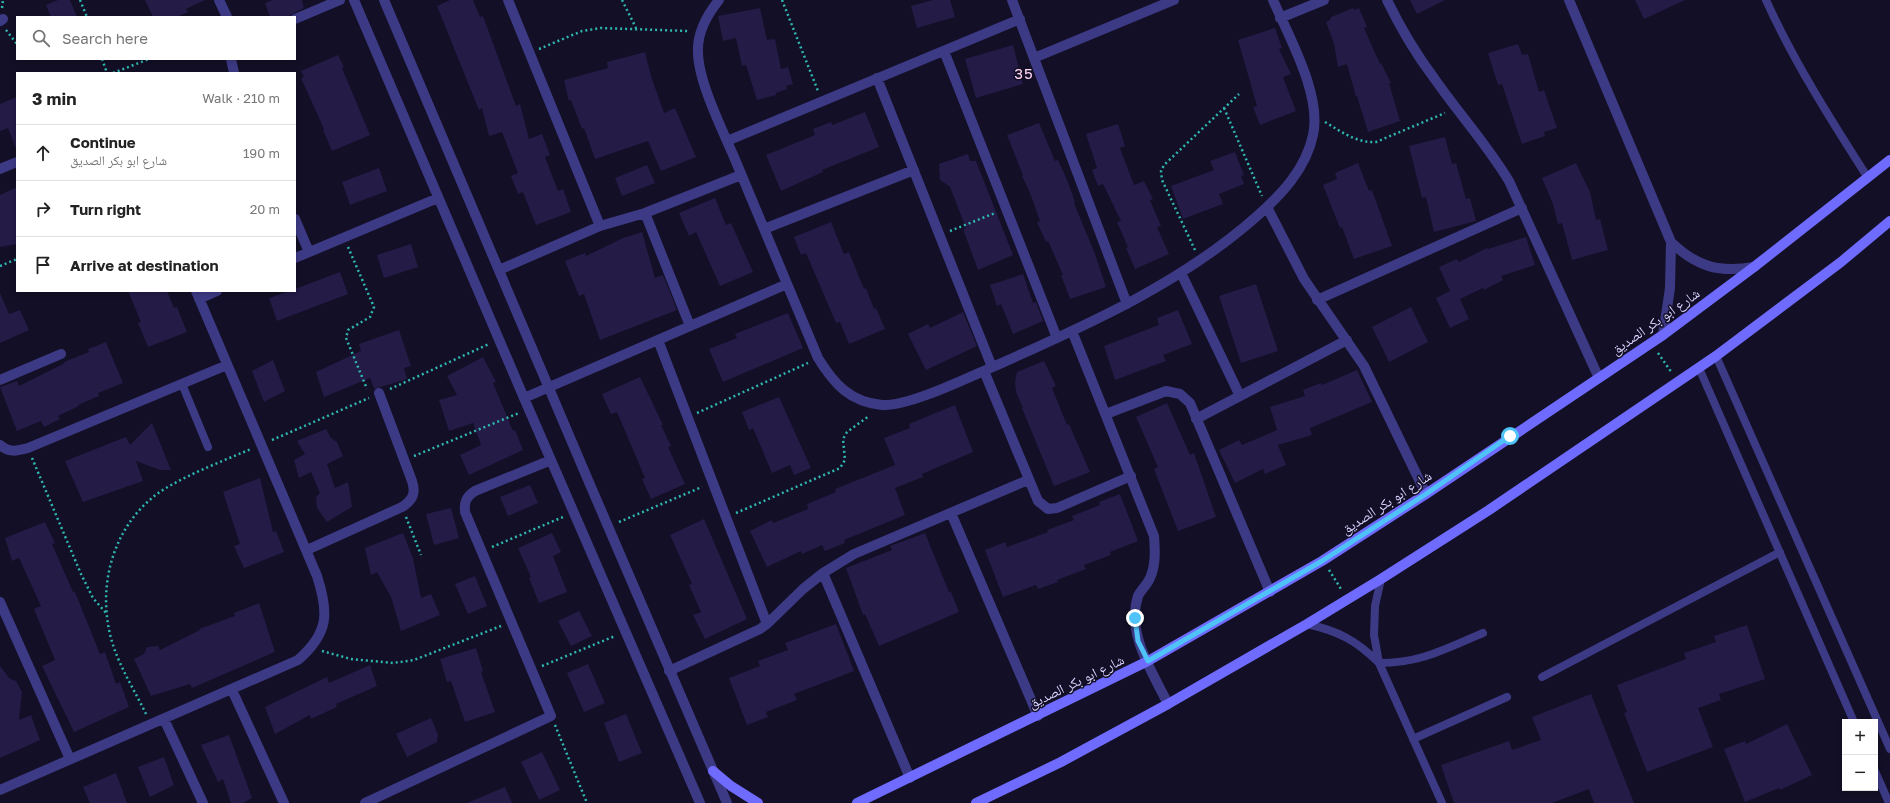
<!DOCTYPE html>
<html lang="en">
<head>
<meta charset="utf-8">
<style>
  :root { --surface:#fff; --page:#f6f6f6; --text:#222; --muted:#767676; --line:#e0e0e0 }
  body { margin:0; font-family:"Golos Text","Noto Naskh Arabic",sans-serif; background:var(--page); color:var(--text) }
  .controls { position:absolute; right:12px; bottom:12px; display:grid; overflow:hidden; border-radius:0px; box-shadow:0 2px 6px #0003 }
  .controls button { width:36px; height:36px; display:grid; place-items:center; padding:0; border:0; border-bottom:1px solid var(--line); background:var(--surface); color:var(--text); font:20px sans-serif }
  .stop { position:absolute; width:12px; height:12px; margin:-9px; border:3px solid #4fc3f7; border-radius:50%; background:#fff }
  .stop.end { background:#4fc3f7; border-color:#fff; box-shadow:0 1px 4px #0008 }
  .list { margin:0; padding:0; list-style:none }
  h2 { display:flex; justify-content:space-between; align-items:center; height:52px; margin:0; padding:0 16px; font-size:17px }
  h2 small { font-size:13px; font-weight:400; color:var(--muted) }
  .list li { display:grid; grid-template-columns:26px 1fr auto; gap:12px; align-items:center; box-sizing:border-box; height:56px; padding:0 16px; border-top:1px solid var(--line) }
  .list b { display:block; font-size:15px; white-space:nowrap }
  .list p { margin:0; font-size:13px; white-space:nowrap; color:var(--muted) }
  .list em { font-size:13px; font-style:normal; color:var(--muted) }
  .icon { flex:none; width:22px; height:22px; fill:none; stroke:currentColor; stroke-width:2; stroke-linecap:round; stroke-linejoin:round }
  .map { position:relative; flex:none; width:1890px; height:803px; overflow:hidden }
  .search { position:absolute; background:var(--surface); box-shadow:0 2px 6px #0003; left:16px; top:16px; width:280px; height:44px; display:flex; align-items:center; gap:10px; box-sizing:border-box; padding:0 14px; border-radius:0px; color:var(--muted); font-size:15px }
  .panel { position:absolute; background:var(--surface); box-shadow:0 2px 6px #0003; left:16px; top:72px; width:280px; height:220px; border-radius:0px }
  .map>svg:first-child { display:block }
</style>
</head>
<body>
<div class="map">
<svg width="1890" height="803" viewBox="0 0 1890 803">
  <rect width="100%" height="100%" fill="#130f26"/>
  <path fill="#241b47" d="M58 0H70L77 17H51L46 5Z
    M145 0H205L186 9 188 12 177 17H153Z
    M272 0H302L304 8 287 17H270L265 3Z
    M450 0H473L480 17 483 16 516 106 520 104 529 139 542 134 550 155 545 157 558 191 563 189 571 212 536 225 523 192 518 194 511 176 518 173 502 132 489 136 482 108 479 110 437 6Z
    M933 0H950L955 17 917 28 911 6Z
    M1410 0H1445L1417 14Z
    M1635 0H1685L1644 19Z
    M760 8 767 40 775 39 781 69 788 67 793 84 786 86 787 89 776 93V95L757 100 746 65 742 66 736 38 723 41 718 16Z
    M1353 8 1355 10 1359 8 1367 27 1364 28 1380 64 1381 63 1391 83H1389L1400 121 1368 132 1357 96 1356 97 1347 64 1338 67 1334 44 1326 22 1330 20 1331 17Z
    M1275 28 1282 48 1279 49 1291 74 1283 77 1296 111 1260 125 1253 107 1257 106 1238 40Z
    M1518 44 1522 55 1528 54 1539 92 1544 90 1557 128 1544 132 1545 136 1522 144 1502 84 1498 85 1488 53Z
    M1013 45 1023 84 976 98 965 59Z
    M645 52 651 76 664 113 675 108 696 157 661 171 648 141 595 159 584 128 582 129 571 100 569 101 564 80 608 68 607 62Z
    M338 55 344 67 342 68 370 135 332 151 323 130 324 129 301 78 304 77 301 71Z
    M17 97V149H16L8 128 0 131V104Z
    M865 112 879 147 822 170 823 172 781 191 766 155 815 135 813 129 831 122 832 125Z
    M1039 123 1055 161 1058 160 1068 182 1075 202 1074 203 1095 254 1106 287 1070 299 1061 275H1063L1048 241 1046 242 1037 222 1040 221 1030 193 1022 176 1023 175 1007 135Z
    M1118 124 1125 146 1120 148 1134 185 1144 181 1153 199 1150 200 1161 226 1157 227 1169 254 1135 269 1126 248 1128 247 1117 222 1121 221 1103 184 1098 186 1092 170 1097 168 1086 134Z
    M1445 137 1452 164 1456 163 1466 199 1470 198 1476 221 1434 232 1426 197 1422 198 1409 146Z
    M1235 152 1244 175 1241 176 1244 184 1219 194 1223 204 1183 219 1171 186 1214 170 1210 161Z
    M968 154 970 161H976L1013 255 978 270 963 229 966 228 950 187 940 180 939 164Z
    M1358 163 1369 191 1372 190 1392 246 1354 259 1342 227 1340 228 1323 185 1337 179 1335 173Z
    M1576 163 1590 192 1596 220 1600 219 1608 250 1572 260 1562 223 1558 224 1553 204 1542 178Z
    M647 165 655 183 622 196 615 178Z
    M379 168 387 191 350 205 342 182Z
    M17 187V244L0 247V195Z
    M715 198 726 225 731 223 753 272 720 286 696 232 689 236 679 213Z
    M831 222 844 254 849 252 864 289 866 288 874 309 876 308 885 329 849 344 840 322 836 323 806 253 801 255 794 237Z
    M642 232 655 278 663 275 677 310 600 340 584 294 579 296 565 261 585 253 586 256 623 238Z
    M1526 237 1535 265 1501 276 1503 280 1484 290 1483 288 1460 299 1469 319 1450 328 1436 298 1450 291 1439 267 1457 259 1459 262 1487 248 1488 249Z
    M411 244 418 267 384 278 377 255Z
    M340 272 348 294 277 321 269 298 290 291H295V289Z
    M1023 274 1033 303 1036 302 1043 321 1013 334 1001 304 997 306 990 285Z
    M1256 284 1278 351 1241 363 1219 296Z
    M128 291H167L174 308 177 307 187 332 148 347 138 323 141 322Z
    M0 293 9 314 20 310 29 330 0 343Z
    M1411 307 1428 342 1389 362 1372 327Z
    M1178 310 1192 344 1163 355 1166 361 1115 380 1104 346 1159 325 1157 318Z
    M963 312 977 346 926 370 908 334 928 324 930 328Z
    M788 313 803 348 723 382 709 349 737 338 735 334Z
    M399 330 411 366 404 368 407 379 374 389 370 378 324 397 316 372 361 351 359 344Z
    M106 342 123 383 98 393 99 396 78 405 79 406 58 416 60 419 44 427 41 421 17 431 0 387 17 381 19 386 65 363 64 362 89 352 88 349Z
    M483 357 496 382 493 383 513 431 515 430 523 450 469 475 460 455 481 445 473 423 449 431 439 400 457 395 447 376Z
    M273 360 285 391 264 402 252 371Z
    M1044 361 1056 386 1052 388 1067 425 1069 424 1090 472 1054 486 1022 408H1023L1016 392 1015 382 1017 372Z
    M1357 370 1372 402 1310 428 1312 435 1278 445 1286 465 1265 474 1263 469 1235 483 1219 450 1239 440 1242 445 1277 430 1270 407 1305 396 1303 390 1321 383 1322 385Z
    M640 377 663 425H661L671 446 668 447 685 484 651 499 642 479 645 478 617 412 611 414 602 394Z
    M779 397 811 468 794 475 790 465 772 473 753 428 749 430 742 412Z
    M1167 403 1190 455 1194 453 1216 517 1178 531 1154 469 1158 467 1136 417Z
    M955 405 973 452 922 474 923 477 895 488 905 515 844 540 845 543 825 551 822 545 802 554 801 551 767 567 750 531 772 520 773 523 808 509 807 504 836 492 835 489 895 465 884 438 910 428 909 424Z
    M152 423 171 470H160L136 461 143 481 83 502 65 461 126 437 130 445Z
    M326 429 331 438 337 442 343 456 327 464 335 488 348 482 352 507 327 522 317 508 316 497 320 493 311 472 299 478 294 460 305 454 297 441Z
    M260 478 273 532 276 531 284 552 244 568 234 546 240 544 223 492Z
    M530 485 538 503 508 516 500 497Z
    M1120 494 1138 541 1110 552 1111 555 1084 565 1086 569 1057 580 1058 582 1038 589 1036 585 1003 597 985 550 1005 542 1007 547 1048 532 1047 530 1074 520 1072 516 1100 505 1099 502Z
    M451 508 459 538 434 545 426 514Z
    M704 519 747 619 705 639 693 615 701 612 689 585 692 584 670 535Z
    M45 522 55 543 52 544 73 592H75L100 654 105 652 116 684 120 682 129 707 74 732 42 666 55 660 34 609 41 606 19 558 12 561 5 538Z
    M403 533 413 558 421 598 431 594 440 615 401 631 391 597 377 572 371 575 365 548Z
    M552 533 561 552 553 556 567 592 539 603 529 578 531 577 518 548Z
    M925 533 949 592H951L959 612 879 646 865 614 863 615 846 568 892 550 890 546Z
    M475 576 487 606 468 614 455 584Z
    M259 603 275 652 192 688 190 684 151 696 134 659 144 654 147 647 158 646 160 650 200 630 199 629 235 616 234 613Z
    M579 611 592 636 571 646 558 621Z
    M836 624 854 671 794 694 797 700 766 712 768 717 747 725 729 678 760 666 758 661 788 650 785 643Z
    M1747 625 1765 679 1719 694 1721 700 1698 708 1713 747 1647 772 1624 713 1627 712 1617 685 1686 659 1684 653 1716 642 1714 636Z
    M476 648 483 671 481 672 495 712 465 722 451 681 447 682 440 659Z
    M588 664 605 703 584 712 567 673Z
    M370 665 377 686 336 704 337 707 311 719 310 715 275 734 265 707 327 677 329 683Z
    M0 666 10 679 16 681 22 692 19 720 31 715 40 740 0 758Z
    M1591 694 1634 803H1594L1589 789 1552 803H1454L1441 765 1509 741 1512 750 1541 740 1532 717Z
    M626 714 642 753 619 762 604 723Z
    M431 718 438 735 437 742 407 757 396 734Z
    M1787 724 1812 775 1780 790 1779 788 1745 802 1724 749 1745 741 1746 744Z
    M229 735 252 798 243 803H231L223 779 218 782 201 745Z
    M542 752 560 790 539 800 521 762Z
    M164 757 174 785 150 797 138 767Z
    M116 773 127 803H90L83 787Z
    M505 787 512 803H467Z"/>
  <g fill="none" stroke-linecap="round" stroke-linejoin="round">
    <path stroke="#2fb8b0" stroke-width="2.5" stroke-dasharray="2 3" stroke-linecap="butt" d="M80 0 87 17
      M622 0 636 28
      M782 0 818 91
      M2 8 3 0
      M6 30 17 44
      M539 49 582 31 601 28 688 31
      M102 59 107 73
      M113 73 149 59
      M1224 108 1262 196
      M1325 122C1342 132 1356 143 1376 142L1445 113
      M950 231 995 213
      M348 247 374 307 370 317 348 330 346 338 367 389
      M1195 250 1162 180 1161 171 1164 165 1239 94
      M0 266 17 259
      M1658 353 1672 373
      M390 389 489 344
      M697 413 808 363
      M272 440 369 398
      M414 456 519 413
      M32 458 81 574 93 598 106 613
      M736 513 840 468 845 460 843 439 847 432 869 416
      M406 517 421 555
      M619 522 702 487
      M492 547 563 517
      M1329 570 1341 589
      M322 651 351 659 393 663 414 660 501 626
      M542 666 615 636
      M146 714C136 693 122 671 114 648 94 590 112 521 166 488 193 472 223 461 251 449
      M555 725 587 803"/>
    <path stroke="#3d3a85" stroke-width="8" d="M1766 0C1794 62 1831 120 1868 178
      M1716 356 1890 749
      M1699 368 1854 722
      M182 384 208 447
      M1381 579 1375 606 1374 635 1379 663 1442 803
      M1307 624C1338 631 1356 640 1379 663 1421 663 1445 649 1483 633
      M1542 677 1780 552
      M1413 739 1507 697
      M1875 771 1889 803"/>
    <path stroke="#3d3a85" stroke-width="10" d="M219 0 227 17
      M354 0 524 398 700 803
      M384 0C498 268 611 536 727 803
      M508 0 600 226
      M719 0C707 15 697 32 698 52 698 81 722 129 734 157 762 224 790 291 818 358 834 384 850 402 882 405 908 407 969 377 995 366 1087 325 1180 284 1256 217 1281 195 1306 169 1313 135 1322 95 1289 37 1273 0
      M1012 0 1127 304
      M1387 0C1400 27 1416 54 1434 78 1459 114 1486 143 1509 181L1598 376
      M1569 0 1671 242 1670 288 1663 335
      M1280 18 1324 0
      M295 19 340 0
      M0 21 3 19
      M944 51 1057 338
      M1034 58 1174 0
      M231 59 234 73
      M877 78 992 367
      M727 141 1020 19
      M0 169 17 162
      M1267 207 1304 279 1364 366 1426 494
      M645 213 690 326
      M295 219 309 252
      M764 229 914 170
      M1671 242C1697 267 1719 273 1754 267
      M295 258 438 198
      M499 270 600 226 645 213 741 175
      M1181 273 1240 396
      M199 299 217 291
      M1317 300 1522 208
      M1072 331 1154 536C1155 550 1156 565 1150 578 1147 585 1141 590 1138 596 1126 634 1152 671 1168 704
      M658 340 767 624
      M984 371 1038 501 1048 509 1057 508 1131 476
      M0 380 61 354
      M524 398 787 284
      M1106 414 1166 391 1180 394 1190 403 1270 592
      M1196 419 1347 340
      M0 445C9 453 17 451 28 448L227 365
      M951 513 1038 716
      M307 550 402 507C413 500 416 493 412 481L379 393
      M823 573 910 778
      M0 602 70 759
      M669 671 760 629 767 624 803 589 823 573 854 554 1028 480
      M232 690 284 803
      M164 719 203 803
      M0 790 298 660C329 633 329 613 317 576L196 291
      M365 803 551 716 465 512C464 502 466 497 475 491L551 460"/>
    <path stroke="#6f6bff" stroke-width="10" d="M713 771 731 786 758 803
      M857 803 1148 661 1322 561 1426 494 1663 335 1754 267 1890 160
      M976 803 1061 762 1168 704 1307 624 1381 579 1489 510 1716 356 1841 262 1890 221"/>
  </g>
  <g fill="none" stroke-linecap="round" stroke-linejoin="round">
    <path stroke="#4fc3f7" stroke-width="5" d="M1135 618 1138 641 1148 661 1322 561 1426 494 1510 436"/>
  </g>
  <g text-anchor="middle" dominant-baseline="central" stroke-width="3" stroke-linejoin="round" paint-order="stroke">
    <g font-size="14" fill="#d9d4ff" stroke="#130f26">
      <text transform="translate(1655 321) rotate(-35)">شارع ابو بكر الصديق</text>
      <text transform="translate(1386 502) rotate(-33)">شارع ابو بكر الصديق</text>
      <text transform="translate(1076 681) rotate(-26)">شارع ابو بكر الصديق</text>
    </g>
    <g font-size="15" letter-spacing="1" fill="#ffd6f0" stroke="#130f26">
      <text x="1024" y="73">35</text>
    </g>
  </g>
</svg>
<div class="controls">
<button>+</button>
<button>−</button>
</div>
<div class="stop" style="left:1510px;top:436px"></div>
<div class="stop end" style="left:1135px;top:618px"></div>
<div class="search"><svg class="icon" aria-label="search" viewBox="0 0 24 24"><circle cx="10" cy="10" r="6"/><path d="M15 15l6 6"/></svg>Search here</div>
<section class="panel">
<h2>3 min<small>Walk · 210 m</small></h2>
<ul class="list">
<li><svg class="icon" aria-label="ahead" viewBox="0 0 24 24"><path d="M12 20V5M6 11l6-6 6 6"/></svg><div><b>Continue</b><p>شارع ابو بكر الصديق</p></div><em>190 m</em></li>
<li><svg class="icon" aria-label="right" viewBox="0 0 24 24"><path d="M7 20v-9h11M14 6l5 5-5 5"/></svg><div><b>Turn right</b></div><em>20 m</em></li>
<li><svg class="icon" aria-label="arrive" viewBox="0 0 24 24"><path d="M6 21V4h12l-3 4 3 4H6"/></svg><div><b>Arrive at destination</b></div></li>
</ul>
</section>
</div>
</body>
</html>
